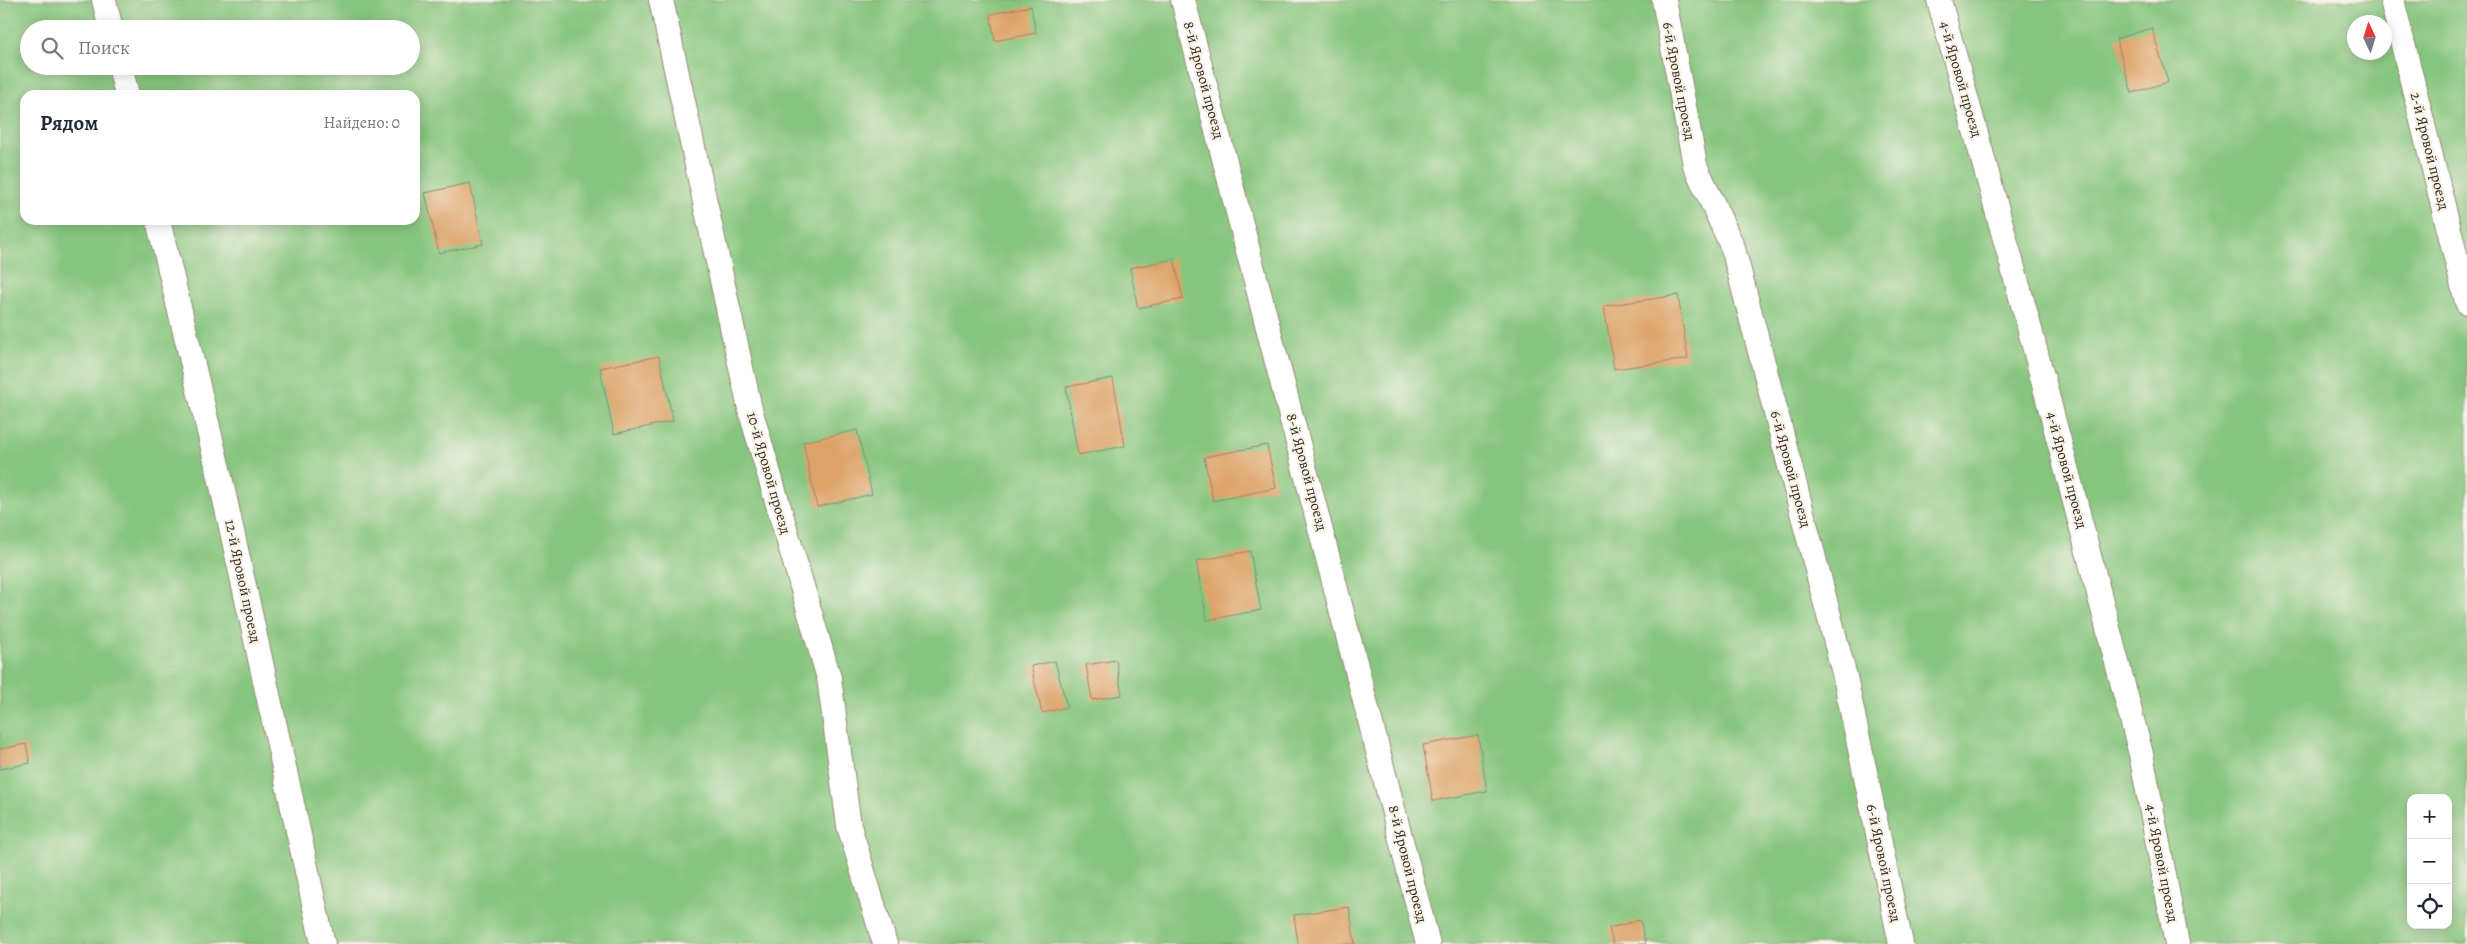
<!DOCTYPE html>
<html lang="ru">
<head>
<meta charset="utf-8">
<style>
  :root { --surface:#fff; --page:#f6f6f7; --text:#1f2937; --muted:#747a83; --line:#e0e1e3 }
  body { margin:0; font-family:Alegreya,serif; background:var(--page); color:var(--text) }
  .controls { position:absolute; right:15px; bottom:15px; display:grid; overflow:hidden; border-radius:10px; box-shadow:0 2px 12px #0003 }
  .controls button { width:45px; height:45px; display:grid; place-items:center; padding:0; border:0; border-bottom:1px solid var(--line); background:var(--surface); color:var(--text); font:25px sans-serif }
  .compass { position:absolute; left:2347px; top:15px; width:45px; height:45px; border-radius:50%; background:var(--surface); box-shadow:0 2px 12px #0003; rotate:356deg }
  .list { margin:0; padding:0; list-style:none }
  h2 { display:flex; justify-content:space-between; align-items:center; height:65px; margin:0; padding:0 20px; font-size:21px }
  h2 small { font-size:16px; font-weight:400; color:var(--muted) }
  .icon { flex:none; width:28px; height:28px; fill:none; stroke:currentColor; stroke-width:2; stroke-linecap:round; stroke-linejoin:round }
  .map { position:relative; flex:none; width:2467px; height:944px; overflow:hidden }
  .search { position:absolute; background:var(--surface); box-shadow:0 2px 12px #0003; left:20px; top:20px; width:400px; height:55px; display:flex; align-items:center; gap:12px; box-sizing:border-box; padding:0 18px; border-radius:28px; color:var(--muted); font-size:19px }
  .panel { position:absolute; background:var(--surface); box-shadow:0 2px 12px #0003; left:20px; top:90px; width:400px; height:135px; border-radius:15px }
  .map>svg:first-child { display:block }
</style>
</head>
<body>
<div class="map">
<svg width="2467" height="944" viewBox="0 0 2467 944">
  <rect width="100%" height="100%" fill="#f7f3e8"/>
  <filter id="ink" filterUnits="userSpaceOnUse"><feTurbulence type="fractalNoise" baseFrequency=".02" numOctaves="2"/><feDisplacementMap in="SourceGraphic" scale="10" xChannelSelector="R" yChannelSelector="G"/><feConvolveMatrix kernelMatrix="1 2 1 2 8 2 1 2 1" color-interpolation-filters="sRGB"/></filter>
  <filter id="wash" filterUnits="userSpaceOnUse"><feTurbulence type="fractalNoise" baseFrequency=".0096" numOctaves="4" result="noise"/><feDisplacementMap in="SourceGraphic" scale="20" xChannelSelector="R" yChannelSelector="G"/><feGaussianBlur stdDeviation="1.12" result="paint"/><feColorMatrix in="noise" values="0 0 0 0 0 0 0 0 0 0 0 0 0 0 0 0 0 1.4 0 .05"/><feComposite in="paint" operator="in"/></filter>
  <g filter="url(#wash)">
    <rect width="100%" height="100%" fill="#ece5c7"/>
    <path fill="#85c57d" stroke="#60784e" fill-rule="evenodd" d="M0 0H2467V944H0ZM2354 22H2384V52H2354ZM29 29H411V66H29ZM25 95H415V220H25ZM2411 798H2448V925H2411Z"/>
    <g id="blocks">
      <path fill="#dda266" d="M1031 6 1036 33 995 41 990 14Z
        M2152 28 2168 82 2132 93 2116 39Z
        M470 183 483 244 439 253 425 193Z
        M1174 259 1183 299 1138 308 1130 268Z
        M1678 295 1688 359 1614 369 1604 306Z
        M659 356 673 421 614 434 600 368Z
        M1113 378 1125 446 1078 455 1066 387Z
        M857 430 872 494 817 507 803 442Z
        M1267 445 1276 488 1213 501 1204 457Z
        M1250 551 1261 610 1207 620 1196 561Z
        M1116 660 1122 695 1092 700 1086 665Z
        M1055 661 1067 707 1042 713 1031 666Z
        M1478 735 1487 791 1433 801 1423 745Z
        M26 744 30 763 0 769V749Z
        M1349 907 1355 944H1298L1294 915Z
        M1640 920 1646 944H1613L1609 928Z"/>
    </g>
  </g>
  <g filter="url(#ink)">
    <use href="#blocks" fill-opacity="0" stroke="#948872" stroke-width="1"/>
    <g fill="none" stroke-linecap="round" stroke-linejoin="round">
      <g stroke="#948872" stroke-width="26">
        <path id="service" d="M104 0 111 29
          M661 0 750 409 829 678 849 826 885 944
          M1183 0 1428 944
          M1664 0 1695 165 1733 248 1845 677 1901 944
          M1939 0 2026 315 2141 754 2177 944
          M2392 0 2467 302
          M120 66 127 95
          M158 220 220 477 323 944"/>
      </g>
      <use href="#service" stroke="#fff" stroke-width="24"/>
    </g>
  </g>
  <g text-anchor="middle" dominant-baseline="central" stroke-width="4.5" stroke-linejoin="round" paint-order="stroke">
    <g font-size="15" fill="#3b2a1e" stroke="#f7f3e8">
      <text transform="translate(1961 79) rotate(74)">4-й Яровой проезд</text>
      <text transform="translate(1204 80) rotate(75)">8-й Яровой проезд</text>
      <text transform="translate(1679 81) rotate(79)">6-й Яровой проезд</text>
      <text transform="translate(2430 151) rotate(76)">2-й Яровой проезд</text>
      <text transform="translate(1791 469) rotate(75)">6-й Яровой проезд</text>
      <text transform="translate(2067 470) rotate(75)">4-й Яровой проезд</text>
      <text transform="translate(1307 472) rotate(75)">8-й Яровой проезд</text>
      <text transform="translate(769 473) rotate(74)">10-й Яровой проезд</text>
      <text transform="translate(243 581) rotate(78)">12-й Яровой проезд</text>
      <text transform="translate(1884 863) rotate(78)">6-й Яровой проезд</text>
      <text transform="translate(2162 863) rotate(79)">4-й Яровой проезд</text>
      <text transform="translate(1408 864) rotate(76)">8-й Яровой проезд</text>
    </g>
  </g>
</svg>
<div class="controls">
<button>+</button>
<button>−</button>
<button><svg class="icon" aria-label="locate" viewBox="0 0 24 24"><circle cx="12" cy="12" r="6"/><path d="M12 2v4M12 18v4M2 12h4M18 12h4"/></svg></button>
</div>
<svg class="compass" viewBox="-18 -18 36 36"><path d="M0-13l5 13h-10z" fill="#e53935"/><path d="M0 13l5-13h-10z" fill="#747a83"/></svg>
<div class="search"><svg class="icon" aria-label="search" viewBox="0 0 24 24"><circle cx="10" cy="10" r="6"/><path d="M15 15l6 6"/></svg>Поиск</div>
<section class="panel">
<h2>Рядом<small>Найдено: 0</small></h2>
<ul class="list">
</ul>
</section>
</div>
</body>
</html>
